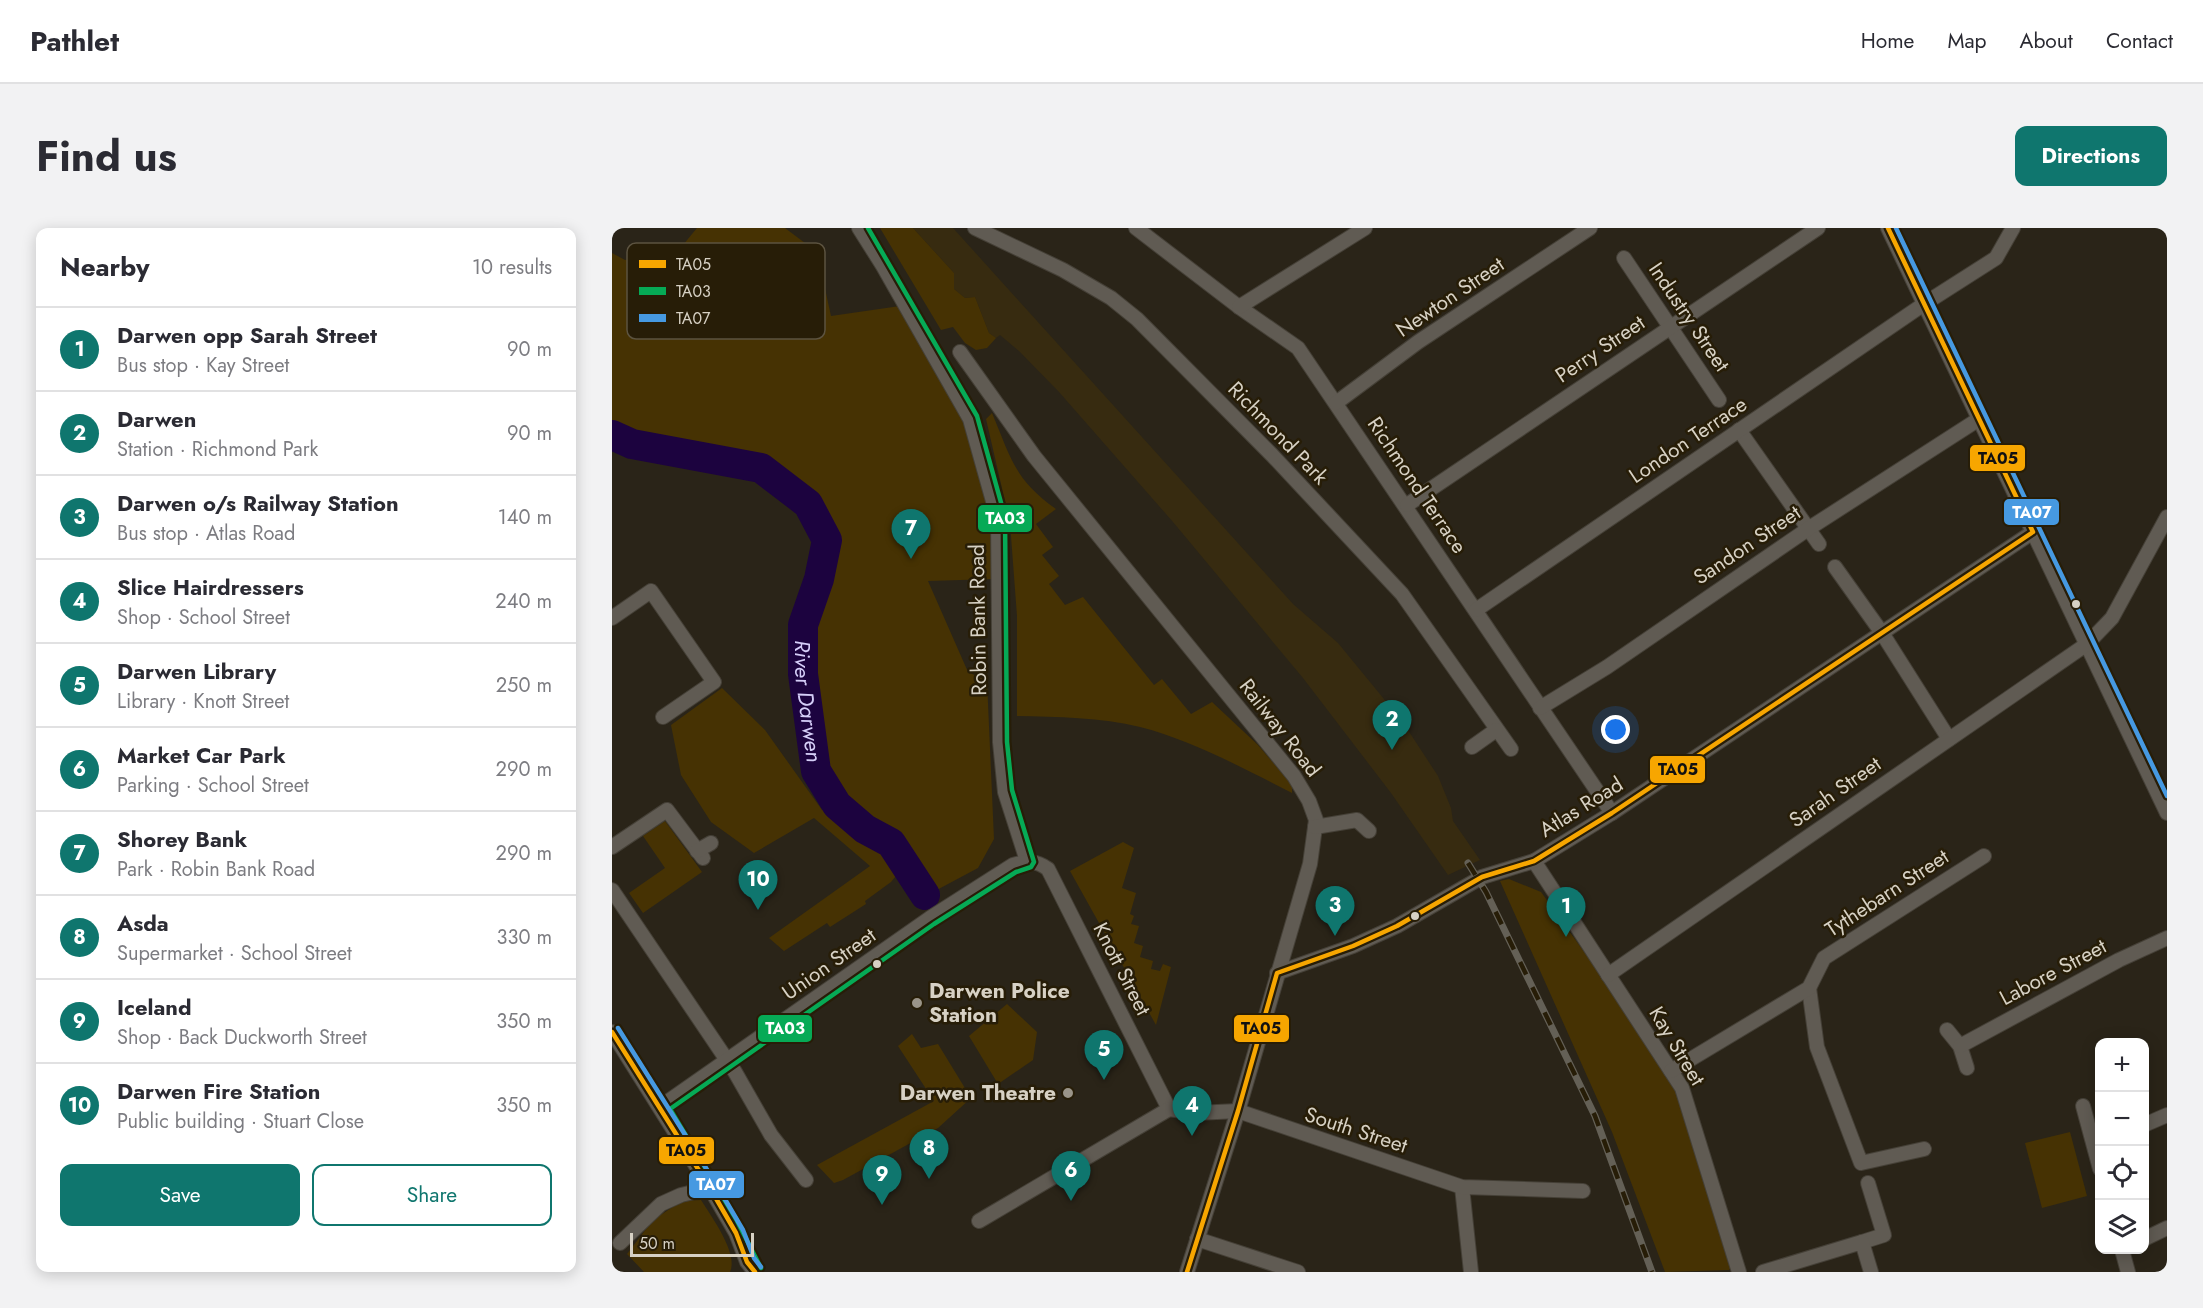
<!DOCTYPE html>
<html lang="en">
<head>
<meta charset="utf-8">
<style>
	:root { --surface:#fff; --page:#f2f2f3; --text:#2b2b33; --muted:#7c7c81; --line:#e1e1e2; --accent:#0f766e }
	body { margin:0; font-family:Jost,sans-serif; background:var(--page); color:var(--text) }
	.controls { position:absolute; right:18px; bottom:18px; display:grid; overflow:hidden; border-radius:12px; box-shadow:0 3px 15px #0003 }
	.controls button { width:54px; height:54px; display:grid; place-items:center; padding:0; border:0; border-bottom:2px solid var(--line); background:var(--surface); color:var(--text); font:30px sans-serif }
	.scale { position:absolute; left:18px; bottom:15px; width:124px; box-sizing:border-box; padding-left:6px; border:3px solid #d7d1c4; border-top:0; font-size:16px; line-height:21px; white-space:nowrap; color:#d7d1c4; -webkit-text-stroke:4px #271d07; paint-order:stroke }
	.you { position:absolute; left:1004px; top:502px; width:21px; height:21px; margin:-15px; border:4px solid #fff; border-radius:50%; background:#1a73e8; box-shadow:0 0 0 9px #1a73e833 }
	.badge { display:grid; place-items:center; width:39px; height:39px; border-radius:50%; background:var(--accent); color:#fff; font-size:20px; font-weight:700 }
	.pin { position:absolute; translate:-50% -50px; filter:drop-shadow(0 2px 3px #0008) }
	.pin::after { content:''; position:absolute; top:32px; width:21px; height:18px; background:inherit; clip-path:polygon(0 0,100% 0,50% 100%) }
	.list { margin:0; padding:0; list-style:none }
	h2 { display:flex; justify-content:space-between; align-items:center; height:78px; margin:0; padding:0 24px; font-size:26px }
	h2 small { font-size:20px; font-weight:400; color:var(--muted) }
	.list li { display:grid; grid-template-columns:39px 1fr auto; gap:18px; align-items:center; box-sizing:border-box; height:84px; padding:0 24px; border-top:2px solid var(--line) }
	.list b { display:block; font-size:22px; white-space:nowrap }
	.list p { margin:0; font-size:20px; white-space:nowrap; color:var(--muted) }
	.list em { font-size:20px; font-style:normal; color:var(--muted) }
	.actions { display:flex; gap:12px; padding:18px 24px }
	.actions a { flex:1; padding:14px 0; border:2px solid var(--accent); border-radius:12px; text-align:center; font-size:21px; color:var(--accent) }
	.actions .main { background:var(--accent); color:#fff }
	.icon { flex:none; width:33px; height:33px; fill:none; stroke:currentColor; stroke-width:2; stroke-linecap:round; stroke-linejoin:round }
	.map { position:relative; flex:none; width:1555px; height:1044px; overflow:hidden; border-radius:12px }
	header { display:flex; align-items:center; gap:36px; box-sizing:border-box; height:84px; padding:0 30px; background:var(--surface); border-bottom:2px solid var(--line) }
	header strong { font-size:28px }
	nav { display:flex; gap:33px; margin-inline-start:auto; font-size:21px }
	.intro { display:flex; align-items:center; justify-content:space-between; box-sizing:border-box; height:144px; padding:0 36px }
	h1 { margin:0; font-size:42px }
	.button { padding:15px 27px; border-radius:12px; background:var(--accent); color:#fff; font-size:21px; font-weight:700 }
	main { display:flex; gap:36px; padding:0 36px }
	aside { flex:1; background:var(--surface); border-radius:12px; box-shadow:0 3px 15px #0003 }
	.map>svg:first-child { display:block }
	.built { fill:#372b10 }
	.green { fill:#463203 }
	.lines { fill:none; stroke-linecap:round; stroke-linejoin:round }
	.river { stroke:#1c033f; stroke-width:30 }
	.street-casing { stroke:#454037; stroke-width:16 }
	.street { stroke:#605b53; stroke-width:14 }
	.rail-casing { stroke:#646056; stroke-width:7 }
	.rail { stroke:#271d07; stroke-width:4.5; stroke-dasharray:14; stroke-linecap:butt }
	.bus-1-casing { stroke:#271d07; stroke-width:9 }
	.bus-2-casing { stroke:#271d07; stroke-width:9 }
	.bus-3-casing { stroke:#271d07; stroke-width:9 }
	.bus-1 { stroke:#f7a600; stroke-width:4.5 }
	.bus-2 { stroke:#06aa56; stroke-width:4.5 }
	.bus-3 { stroke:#4699e1; stroke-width:4.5 }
	.bus-dot { fill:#d7d1c4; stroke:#271d07; stroke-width:2 }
	.poi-dot { fill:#9a9488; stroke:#271d07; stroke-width:2 }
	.labels { text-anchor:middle; stroke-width:5; stroke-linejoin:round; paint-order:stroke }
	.street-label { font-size:21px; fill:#d7d1c4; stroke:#271d07 }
	.poi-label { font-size:21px; font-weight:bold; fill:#d7d1c4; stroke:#271d07; text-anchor:start }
	.water-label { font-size:22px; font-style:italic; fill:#d5cef8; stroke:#271d07 }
	.key { fill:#271d07; stroke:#5c5340; stroke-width:1.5 }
	.key-label { font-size:16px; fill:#d7d1c4 }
	.line-badge { stroke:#271d07; stroke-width:2 }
	.badge-label { font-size:16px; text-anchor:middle; font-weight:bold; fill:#fff }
	.pale-badge-label { font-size:16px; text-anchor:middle; font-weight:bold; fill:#111 }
</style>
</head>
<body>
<header>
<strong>Pathlet</strong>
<nav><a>Home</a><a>Map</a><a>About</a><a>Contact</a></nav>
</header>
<div class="intro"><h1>Find us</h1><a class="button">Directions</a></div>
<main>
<aside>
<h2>Nearby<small>10 results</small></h2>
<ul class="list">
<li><span class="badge">1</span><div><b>Darwen opp Sarah Street</b><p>Bus stop · Kay Street</p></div><em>90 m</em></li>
<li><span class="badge">2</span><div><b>Darwen</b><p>Station · Richmond Park</p></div><em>90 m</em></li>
<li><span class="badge">3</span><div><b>Darwen o/s Railway Station</b><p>Bus stop · Atlas Road</p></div><em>140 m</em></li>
<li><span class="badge">4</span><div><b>Slice Hairdressers</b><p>Shop · School Street</p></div><em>240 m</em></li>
<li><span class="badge">5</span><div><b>Darwen Library</b><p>Library · Knott Street</p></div><em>250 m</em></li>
<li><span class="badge">6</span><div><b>Market Car Park</b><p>Parking · School Street</p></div><em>290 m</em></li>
<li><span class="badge">7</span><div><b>Shorey Bank</b><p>Park · Robin Bank Road</p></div><em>290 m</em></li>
<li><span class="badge">8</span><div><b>Asda</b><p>Supermarket · School Street</p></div><em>330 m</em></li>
<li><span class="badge">9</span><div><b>Iceland</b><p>Shop · Back Duckworth Street</p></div><em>350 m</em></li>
<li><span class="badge">10</span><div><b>Darwen Fire Station</b><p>Public building · Stuart Close</p></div><em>350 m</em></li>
</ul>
<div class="actions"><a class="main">Save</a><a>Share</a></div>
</aside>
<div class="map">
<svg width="1555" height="1044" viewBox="0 0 1555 1044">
	<rect width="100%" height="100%" fill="#2a2418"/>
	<!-- built -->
	<path class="built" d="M301,0H341L681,376L726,415L790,493L826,548L839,580L841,593L868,632L836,647L779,565L691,450L561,294L447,164L407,123L388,107L384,110L377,105L363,69L353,70L342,61V45Z"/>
	<!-- green -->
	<g class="green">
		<path d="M85,0H173L205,24L219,88L288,78L356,192L381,293L382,351L316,353L356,444L375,453L382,611L366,640L321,664L296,633L279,654L253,673L254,676L218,699L215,695L172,723L157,710L258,638L202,590L142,625L99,594L69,547L59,497L110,460L153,502L210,582L229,568L218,554L209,516L197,423L200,408L196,414L199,391L210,361L220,311L200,274L153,237L88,219L18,208L0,197V25L13,32L71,17Z"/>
		<path d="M268,0H301L342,45V61L353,70L363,69L377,105L384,110L375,120L364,122L353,115L341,99L329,102Z"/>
		<path d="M380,185C399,230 402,251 444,281L424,296L441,319L430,327L447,348L437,356L453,377L471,369L542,457L550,451L579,486L600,474L646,517L680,557V565C635,542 577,511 528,499C489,489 445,489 405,488V388L398,295L374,191Z"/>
		<path d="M53,593L90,644L31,685L17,665L53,640L31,608Z"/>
		<path d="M511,614L522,620L510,660L524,665L518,686L522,688L519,696L527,698L522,715L531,718L528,729L541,733L539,741L548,743L551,736L559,739L544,797L458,643Z"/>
		<path d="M897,651L929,664L1070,860L1124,1034L1117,1042L1053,1044L1000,904L888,653Z"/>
		<path d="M395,776L425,804L421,832L386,856L357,808Z"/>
		<path d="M300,806L309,820L326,816L359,870L326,900L231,952L222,955L205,937L322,873L286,818Z"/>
		<path d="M1458,904L1475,968L1430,980L1413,915Z"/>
		<path d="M89,972C99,988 127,1026 118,1044H32L15,1026L41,992L70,973Z"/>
	</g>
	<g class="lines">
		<!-- river -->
		<path class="river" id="s1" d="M0,207L20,216L149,240L196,276L215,312L207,351L191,397V446L204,543L225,577L253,601L279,615L313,667"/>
		<!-- street casing -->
		<g class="street-casing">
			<g id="street">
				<path d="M247,0L271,38L358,191L386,291L388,514L393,564L415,633"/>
				<path d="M363,0L451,42L499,70L525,91L660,227L790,366L899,521"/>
				<path d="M524,0L627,79L686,120L1000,585"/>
				<path d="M1276,0L1555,585"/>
				<path d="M1012,30L1107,172"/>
				<path d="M627,79L753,0"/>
				<path d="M348,124L422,228L682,548L697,573L704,592L698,636L626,883L575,1044"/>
				<path d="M724,175L806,114L978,0"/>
				<path d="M1127,202L1207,316"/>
				<path d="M795,277L1206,0"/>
				<path d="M1223,339L1270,405L1337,511"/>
				<path d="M864,382L1312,76L1384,30L1401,0"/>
				<path d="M0,390L39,363L102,454L51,489"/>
				<path d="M928,480L995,439L1196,301L1367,191"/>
				<path d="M860,519L884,502"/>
				<path d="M703,599L745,592L757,603"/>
				<path d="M0,619L55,582L91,630"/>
				<path d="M85,623L99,615"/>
				<path d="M922,633L1070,860L1127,1044"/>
				<path d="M0,662L123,844L159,907L194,952"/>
				<path d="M665,745L741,718L785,698L870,649L922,633L1000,585L1421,304"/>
				<path d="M996,747L1475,416L1500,390L1555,289"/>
				<path d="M1197,760L1205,819L1249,935L1312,921"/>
				<path d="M1335,802L1348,818L1355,840"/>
				<path d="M0,804L98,960L124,1005L135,1034L143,1044"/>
				<path d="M1348,818L1507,732L1555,710"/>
				<path d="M1059,843L1197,760L1212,730L1372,628"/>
				<path d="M1471,878L1488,941"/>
				<path d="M48,879L318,690L401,637C415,633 424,632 436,641L557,881"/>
				<path d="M1532,897L1555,887"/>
				<path d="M850,959L859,1044"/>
				<path d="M367,993L557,881L584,885L626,883L850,959L971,963"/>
				<path d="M585,1011L686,1044"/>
				<path d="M1532,1011L1555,1000"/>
				<path d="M1250,1014L1272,1007L1256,955"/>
				<path d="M8,1015L49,976L69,967L98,960"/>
				<path d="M1510,1022L1516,1044"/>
				<path d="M1151,1044L1250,1014L1259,1044"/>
			</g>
		</g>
		<!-- street -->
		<use href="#street" class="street"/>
		<!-- rail casing -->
		<g class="rail-casing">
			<path id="rail" d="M856,635L874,664L983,888L1040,1044"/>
		</g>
		<!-- rail -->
		<use href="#rail" class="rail"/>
		<!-- bus-1 casing -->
		<g class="bus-1-casing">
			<g id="bus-1">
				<path d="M0,804L98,960L124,1005L135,1034L143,1044"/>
				<path d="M575,1044L626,883L665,745L741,718L785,698L870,649L922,633L1000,585L1421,304L1276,0"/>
			</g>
		</g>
		<!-- bus-2 casing -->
		<g class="bus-2-casing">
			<path id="bus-2" d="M149,1040L124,991L58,881L322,696L404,644L419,639L422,634L400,562L395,514L393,289L365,188L256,0"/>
		</g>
		<!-- bus-3 casing -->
		<g class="bus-3-casing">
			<g id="bus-3">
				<path d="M1284,0L1555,568"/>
				<path d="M6,800L104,956L131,1002L142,1030L149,1039"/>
			</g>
		</g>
		<!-- bus-1 -->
		<use href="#bus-1" class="bus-1"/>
		<!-- bus-2 -->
		<use href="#bus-2" class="bus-2"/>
		<!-- bus-3 -->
		<use href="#bus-3" class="bus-3"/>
	</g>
	<!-- markers -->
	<g class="bus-dot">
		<circle cx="1464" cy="376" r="5"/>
		<circle cx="803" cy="688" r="5"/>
		<circle cx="265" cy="736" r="5"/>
	</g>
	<g class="poi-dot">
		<circle cx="305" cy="775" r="6"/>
		<circle cx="456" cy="865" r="6"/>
	</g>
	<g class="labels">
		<!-- street labels -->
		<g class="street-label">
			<text transform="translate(838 69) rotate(-34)" y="7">Newton Street</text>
			<text transform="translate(1077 89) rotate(56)" y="7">Industry Street</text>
			<text transform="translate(988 121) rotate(-34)" y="7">Perry Street</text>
			<text transform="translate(666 205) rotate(46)" y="7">Richmond Park</text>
			<text transform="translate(1076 212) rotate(-34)" y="7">London Terrace</text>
			<text transform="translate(805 257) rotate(56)" y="7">Richmond Terrace</text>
			<text transform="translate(1135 317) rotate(-34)" y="7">Sandon Street</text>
			<text transform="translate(366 392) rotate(-91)" y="7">Robin Bank Road</text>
			<text transform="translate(668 500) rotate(52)" y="7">Railway Road</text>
			<text transform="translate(1223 564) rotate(-35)" y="7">Sarah Street</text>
			<text transform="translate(969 579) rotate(-32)" y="7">Atlas Road</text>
			<text transform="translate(1275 665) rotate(-33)" y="7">Tythebarn Street</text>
			<text transform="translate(217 736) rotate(-35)" y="7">Union Street</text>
			<text transform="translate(510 741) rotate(63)" y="7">Knott Street</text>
			<text transform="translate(1441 744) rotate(-28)" y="7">Labore Street</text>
			<text transform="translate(1065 818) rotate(59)" y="7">Kay Street</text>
			<text transform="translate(744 902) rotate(18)" y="7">South Street</text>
		</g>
		<!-- poi labels -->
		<g class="poi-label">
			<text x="317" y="770">Darwen Police<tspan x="317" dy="24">Station</tspan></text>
			<text x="444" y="872" text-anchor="end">Darwen Theatre</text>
		</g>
		<!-- water labels -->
		<g class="water-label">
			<text dy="8" stroke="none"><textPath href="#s1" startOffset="418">River Darwen</textPath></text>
		</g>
	</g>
	<!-- legend -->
	<rect x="15" y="15" width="198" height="96" rx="9" class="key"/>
	<rect x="27" y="32" width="27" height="8" fill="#f7a600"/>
	<rect x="27" y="59" width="27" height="8" fill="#06aa56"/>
	<rect x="27" y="86" width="27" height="8" fill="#4699e1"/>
	<g class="key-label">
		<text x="64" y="42">TA05</text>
		<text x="64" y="69">TA03</text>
		<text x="64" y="96">TA07</text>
	</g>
	<g class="line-badge">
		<rect x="1357" y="216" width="57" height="28" rx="6" fill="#f7a600"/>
		<rect x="1391" y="270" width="57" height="28" rx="6" fill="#4699e1"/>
		<rect x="365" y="276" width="56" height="29" rx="6" fill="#06aa56"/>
		<rect x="1037" y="527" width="57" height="29" rx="6" fill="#f7a600"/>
		<rect x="145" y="786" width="56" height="29" rx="6" fill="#06aa56"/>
		<rect x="621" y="786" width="57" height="29" rx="6" fill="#f7a600"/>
		<rect x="46" y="908" width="57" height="29" rx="6" fill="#f7a600"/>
		<rect x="76" y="942" width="57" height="29" rx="6" fill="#4699e1"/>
	</g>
	<g class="badge-label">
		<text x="1420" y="290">TA07</text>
		<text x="393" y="296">TA03</text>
		<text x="173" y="806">TA03</text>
		<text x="104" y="962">TA07</text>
	</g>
	<g class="pale-badge-label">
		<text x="1386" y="236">TA05</text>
		<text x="1066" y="547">TA05</text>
		<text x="649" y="806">TA05</text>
		<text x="74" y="928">TA05</text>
	</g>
</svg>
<div class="controls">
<button>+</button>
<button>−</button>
<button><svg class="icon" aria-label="locate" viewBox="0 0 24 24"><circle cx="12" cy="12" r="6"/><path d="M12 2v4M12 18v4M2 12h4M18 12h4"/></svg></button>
<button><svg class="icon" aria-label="layers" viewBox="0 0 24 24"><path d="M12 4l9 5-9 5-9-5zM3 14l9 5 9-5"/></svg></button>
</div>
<div class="scale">50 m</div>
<div class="you"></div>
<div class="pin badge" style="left:954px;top:709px">1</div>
<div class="pin badge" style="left:780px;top:522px">2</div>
<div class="pin badge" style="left:723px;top:708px">3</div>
<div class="pin badge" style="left:580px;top:908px">4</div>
<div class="pin badge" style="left:492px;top:852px">5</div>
<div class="pin badge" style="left:459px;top:973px">6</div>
<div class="pin badge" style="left:299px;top:331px">7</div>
<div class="pin badge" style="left:317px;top:951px">8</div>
<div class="pin badge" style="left:270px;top:977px">9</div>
<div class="pin badge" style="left:146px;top:682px">10</div>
</div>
</main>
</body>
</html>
